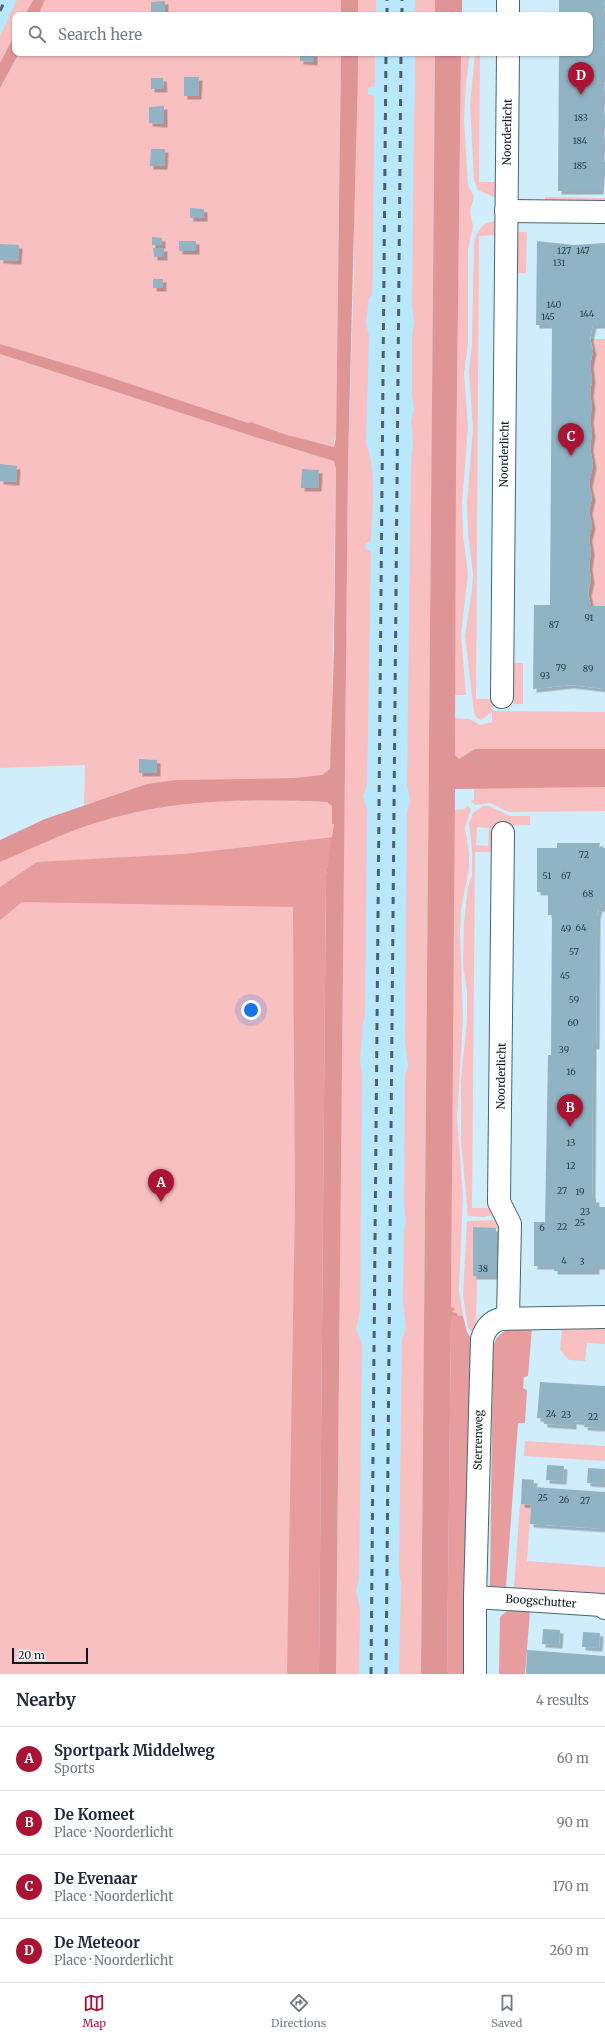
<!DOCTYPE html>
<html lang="en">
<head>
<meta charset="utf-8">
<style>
	:root { --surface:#fff; --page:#f6f6f7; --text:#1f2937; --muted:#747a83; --line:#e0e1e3; --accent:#aa1434 }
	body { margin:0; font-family:Merriweather,serif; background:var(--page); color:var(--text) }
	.scale { position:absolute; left:12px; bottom:10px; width:76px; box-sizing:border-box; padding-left:4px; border:2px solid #0a181e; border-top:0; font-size:11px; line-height:14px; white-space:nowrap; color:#0a181e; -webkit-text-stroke:3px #fff; paint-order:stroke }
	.you { position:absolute; left:251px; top:1010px; width:14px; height:14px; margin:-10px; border:3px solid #fff; border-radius:50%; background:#1a73e8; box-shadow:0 0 0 6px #1a73e833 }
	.badge { display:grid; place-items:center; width:26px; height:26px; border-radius:50%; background:var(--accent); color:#fff; font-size:13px; font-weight:700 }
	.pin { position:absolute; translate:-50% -33px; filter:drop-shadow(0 1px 2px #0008) }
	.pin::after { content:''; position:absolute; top:21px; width:14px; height:12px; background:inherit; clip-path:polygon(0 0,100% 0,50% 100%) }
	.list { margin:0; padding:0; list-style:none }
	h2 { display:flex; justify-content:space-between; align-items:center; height:52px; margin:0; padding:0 16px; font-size:17px }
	h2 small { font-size:13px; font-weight:400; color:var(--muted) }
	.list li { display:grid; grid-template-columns:26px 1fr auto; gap:12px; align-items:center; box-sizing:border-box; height:64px; padding:0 16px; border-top:1px solid var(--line) }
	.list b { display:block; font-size:15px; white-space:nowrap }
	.list p { margin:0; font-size:13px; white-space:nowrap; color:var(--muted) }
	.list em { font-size:13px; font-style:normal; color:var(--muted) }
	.icon { flex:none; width:22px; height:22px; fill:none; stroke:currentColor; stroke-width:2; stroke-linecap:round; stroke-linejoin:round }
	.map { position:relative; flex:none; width:605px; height:1674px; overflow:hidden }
	.search { position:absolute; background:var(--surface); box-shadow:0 1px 3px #0004; left:12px; right:12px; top:12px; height:44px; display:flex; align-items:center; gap:10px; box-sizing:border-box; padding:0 14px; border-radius:8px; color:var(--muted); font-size:15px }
	.sheet { height:308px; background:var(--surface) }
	nav { display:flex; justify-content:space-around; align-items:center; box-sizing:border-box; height:56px; border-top:1px solid var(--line); background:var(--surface); font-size:11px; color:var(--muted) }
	nav a { display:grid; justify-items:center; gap:2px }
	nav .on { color:var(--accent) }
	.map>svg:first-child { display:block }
	.built { fill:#b9e7fc }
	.green { fill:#f8c0c1; fill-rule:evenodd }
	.forest { fill:#e79c9d }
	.water { fill:#df9496 }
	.building { fill:#90b4c4; filter:url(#shadow) }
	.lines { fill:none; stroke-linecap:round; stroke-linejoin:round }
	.minor-casing { stroke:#446574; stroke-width:24 }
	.minor { stroke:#fff; stroke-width:22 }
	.rail { stroke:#4d6068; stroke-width:3; stroke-dasharray:7 7; stroke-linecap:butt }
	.labels { text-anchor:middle; stroke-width:3; stroke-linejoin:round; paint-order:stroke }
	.number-label { font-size:9px; fill:#2c3f48 }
	.street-label { font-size:11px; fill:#0a181e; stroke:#fff }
</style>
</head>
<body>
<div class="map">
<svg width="605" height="1674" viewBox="0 0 605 1674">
	<defs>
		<filter id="shadow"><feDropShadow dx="3.5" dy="3.5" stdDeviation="0" flood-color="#0004"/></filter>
	</defs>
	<rect width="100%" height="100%" fill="#d0edfb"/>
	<!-- built -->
	<g class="built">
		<path d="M0,0H33L25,15H15V34L0,63Z"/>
		<rect x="358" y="0" width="77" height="15"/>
		<path d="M358,53H435L421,1674H336L348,461L354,275V175Z"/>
	</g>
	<!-- green -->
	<g class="green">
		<path d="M17,0H33L25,15H15V34L0,63V36Z"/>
		<path d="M45,0H341V15H38Z"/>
		<rect x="358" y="0" width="18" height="15"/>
		<rect x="415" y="0" width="20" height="15"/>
		<path d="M19,53H341L336,438L334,440V447L284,434L251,422L248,423L97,373L0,344V88Z"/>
		<path d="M358,53H375V86L368,88V94L374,96L373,268L372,295L369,298L366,323L369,337L366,442C377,472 372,509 371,541L366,543L365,548L371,552L367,785L363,795L367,811L365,1017L363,1021L360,1059L362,1076L360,1312L356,1328L362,1345L359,1578L356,1590L360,1608L359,1674H336L348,461L354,275V175Z"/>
		<path d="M415,53H435L421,1674H399L401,1584L399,1573L402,1340L406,1328L403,1301L404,1230L406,1223L404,1203L405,1075L408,1066L405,1040L407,811L410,801L407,784L411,464L413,443L411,420L414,411L412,394V338L414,322L412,305L414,114C416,93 415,74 415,53Z"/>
		<path d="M461,53H470L466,82L464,120L468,186L474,196L470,212L473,226L468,250V344L464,373L468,427L462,503L463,535L468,574L461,635L466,695H455L456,473Z"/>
		<path d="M475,53H480L479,182H498L496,198L478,190L474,180L470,105Z"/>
		<path d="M545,197L605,198V203L545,202Z"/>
		<path d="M496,221L498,235L479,236L476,699H495L492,703L493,711L605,712V749H475L458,760L455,755V718L470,719L480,725L492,722V712L481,720L477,718L474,713L465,636L472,589L473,573L468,534L467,502L473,428L469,371L472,343L474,244C476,232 482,222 496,221Z"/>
		<path d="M517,232H527L526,273H517Z"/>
		<path d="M591,339H605V606H591L588,593L591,580L589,566L591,552L589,538V511L592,497L589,484L592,465L590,447L592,433L590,420L592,406L590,393L592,379L590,365L593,351Z"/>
		<path d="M0,354L255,437L334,461L336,469L331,764L330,769L322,775L295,778L176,780L84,805L85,765L0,768Z"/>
		<rect x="514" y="663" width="9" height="41"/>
		<path d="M605,787V811L509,812L490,803L475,805L471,802L474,799V788Z"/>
		<path d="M244,799L327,802L332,806V824H334L333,837L184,854L324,847L318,1674H0V862C31,848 63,832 96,822C144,808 194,802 244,799Z"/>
		<path d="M468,806L471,809L465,828L469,852V869L461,909L460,931L463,1019L457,1118L463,1196L459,1291L463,1316H458L457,1313L452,1312L451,1307L454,810L464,809Z"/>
		<path d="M483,806H489L510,816H530V825L494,826V852H475L472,1208H491L492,1215L484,1217L468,1216L461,1139V1079L467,1020V991L463,965L464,922L468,887L472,875V850L469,823L473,813ZM477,827L489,828L488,846L476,845Z"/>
		<path d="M495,1220L499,1228H473V1276H477L476,1325L473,1333L468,1328L463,1295L467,1221Z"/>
		<path d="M562,1328H605V1344L587,1343L585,1361L569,1360L560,1350Z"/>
		<path d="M525,1441L605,1446V1461L524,1456Z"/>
		<path d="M520,1504L531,1505L527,1561L605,1567V1598L603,1597L514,1588Z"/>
	</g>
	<!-- forest -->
	<g class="forest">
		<path d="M333,837L326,875L319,1674H287L295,1204L293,907L22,902L0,920V887L37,862L183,854Z"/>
		<path d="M453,1316H463L467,1332L471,1338L466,1674H447L451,1319Z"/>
		<path d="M532,1327L528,1376L524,1377L523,1388L527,1390L525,1423H518L506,1587L490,1586L493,1346C500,1327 514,1328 532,1327Z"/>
		<path d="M508,1610L530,1611L525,1674H499L500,1617Z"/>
	</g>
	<!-- water -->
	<g class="water">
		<path d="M33,0H45L38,15H25Z"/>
		<rect x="341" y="0" width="17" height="15"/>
		<rect x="435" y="0" width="27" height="15"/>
		<path d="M15,34V53H19L0,88V63Z"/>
		<path d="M341,53H358V70L348,461L336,1674H319L326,875L334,824H332V806L327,802C249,798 170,799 95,823C63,833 31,849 0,862V840L45,819L147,784L176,780L295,778L322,775L330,769L334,649L336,469L334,461L255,437L0,354V344L97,373L248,423L251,422L284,434L334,447L336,438Z"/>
		<path d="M435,53H461L456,473L455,755L459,759L475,749H605V787L455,789L451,1307L455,1309L452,1312L457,1313L458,1316H453L451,1320L447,1674H421Z"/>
	</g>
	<!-- building -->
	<g class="building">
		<path d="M559,0H605L602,17H605V31H602V41H604L605,55H602V64H604V79H601V88H604V102H601V112H604V126H601V136H604V150H601V159H604V174H601L600,191H558L559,53H590V15H559Z"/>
		<path d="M165,1V13H151V2Z"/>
		<path d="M300,53H314V62L300,61Z"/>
		<path d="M184,77H199L198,96H184Z"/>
		<path d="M151,78H163L164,89H151Z"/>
		<path d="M164,106V124L149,123V107Z"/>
		<path d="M151,149H165L164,166H150Z"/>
		<path d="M190,208L204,209V218H190Z"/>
		<path d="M152,237L162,238V245H152Z"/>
		<rect x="179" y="241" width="17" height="10"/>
		<path d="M537,241L574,245L605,243V325H593L590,338L593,351L590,365L592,379L590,393L592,406L590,420L592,433L590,447L593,465L589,484L592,497L589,511L592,525L589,538L591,552L589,566L591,580L588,593L591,606H605V689L571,685L533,689L534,605H550L552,325H536Z"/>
		<path d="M0,244L19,245L18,261L0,260Z"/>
		<path d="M153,248H164V257H154Z"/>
		<rect x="153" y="279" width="10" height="9"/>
		<path d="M0,464L17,466L16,482L0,481Z"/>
		<path d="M302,469L319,470L318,488H301Z"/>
		<path d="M139,759L157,760V773H139Z"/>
		<path d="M557,843H600L599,848H605V908H599L597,916L596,1046H593L592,1199H596V1207H605V1266H596V1271H554V1266H534V1222H545L548,1055H551L552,915H548V892H537V848H557Z"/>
		<path d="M473,1227L496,1228V1276H473Z"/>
		<path d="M540,1382L605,1386V1428L584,1427L585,1422L573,1421V1426L544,1424V1419L537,1418Z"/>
		<path d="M547,1465L564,1466L563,1481L546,1480Z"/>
		<path d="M588,1468L605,1469L604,1484L587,1483Z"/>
		<path d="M522,1479L534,1480L533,1487L605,1492V1529L530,1524L531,1505L521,1504Z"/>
		<path d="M543,1629L560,1630L559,1645L542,1644Z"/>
		<path d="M583,1632L600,1633L599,1648L582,1647Z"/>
		<path d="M527,1650L605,1656V1674H526Z"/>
	</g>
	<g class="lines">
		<!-- minor casing -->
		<g class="minor-casing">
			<g id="minor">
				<path d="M508,15V0"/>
				<path d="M506,211L605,212"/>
				<path d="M502,697L508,53"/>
				<path d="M503,833L499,1202L510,1224L508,1317"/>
				<path d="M475,1597L602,1605L605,1608"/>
				<path d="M475,1674V1597L482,1339C485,1329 490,1322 500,1319L605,1317"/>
			</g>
		</g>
		<!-- minor -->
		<use href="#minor" class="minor"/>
		<!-- rail -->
		<g class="rail">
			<path d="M0,11L5,0"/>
			<path d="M387,15V0"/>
			<path d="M402,15V0"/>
			<path d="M371,1674L386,53"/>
			<path d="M386,1674L401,53"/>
		</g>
	</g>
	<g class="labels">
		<!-- number labels -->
		<g class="number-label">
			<text x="581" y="121">183</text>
			<text x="580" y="144">184</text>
			<text x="580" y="169">185</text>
			<text x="564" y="254">127</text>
			<text x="583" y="254">147</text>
			<text x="559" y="266">131</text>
			<text x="554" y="308">140</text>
			<text x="587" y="317">144</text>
			<text x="548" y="320">145</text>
			<text x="589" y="621">91</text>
			<text x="554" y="628">87</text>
			<text x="561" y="671">79</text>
			<text x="588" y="672">89</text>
			<text x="545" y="679">93</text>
			<text x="584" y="858">72</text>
			<text x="547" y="879">51</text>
			<text x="566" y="879">67</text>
			<text x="588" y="897">68</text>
			<text x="581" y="931">64</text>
			<text x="566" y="932">49</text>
			<text x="574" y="955">57</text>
			<text x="565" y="979">45</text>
			<text x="574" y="1003">59</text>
			<text x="573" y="1026">60</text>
			<text x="564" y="1053">39</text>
			<text x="571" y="1075">16</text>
			<text x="571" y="1146">13</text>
			<text x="571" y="1169">12</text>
			<text x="562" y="1194">27</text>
			<text x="580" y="1195">19</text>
			<text x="585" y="1215">23</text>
			<text x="580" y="1226">25</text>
			<text x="562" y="1230">22</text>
			<text x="542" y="1231">6</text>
			<text x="564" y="1264">4</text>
			<text x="582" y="1265">3</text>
			<text x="483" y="1272">38</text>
			<text x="551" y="1417">24</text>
			<text x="566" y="1418">23</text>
			<text x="593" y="1420">22</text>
			<text x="543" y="1501">25</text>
			<text x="564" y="1503">26</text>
			<text x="585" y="1504">27</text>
		</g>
		<!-- street labels -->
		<g class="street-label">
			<text transform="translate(507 132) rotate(-89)" y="4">Noorderlicht</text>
			<text transform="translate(504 454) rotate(-89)" y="4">Noorderlicht</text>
			<text transform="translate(501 1076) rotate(-89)" y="4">Noorderlicht</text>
			<text transform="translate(478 1440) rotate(-89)" y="4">Sterrenweg</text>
			<text transform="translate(541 1601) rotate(4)" y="4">Boogschutter</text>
		</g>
	</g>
</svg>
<div class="scale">20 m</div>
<div class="you"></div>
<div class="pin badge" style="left:161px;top:1202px">A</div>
<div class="pin badge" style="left:570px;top:1127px">B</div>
<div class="pin badge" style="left:571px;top:456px">C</div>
<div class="pin badge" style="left:581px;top:95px">D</div>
<div class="search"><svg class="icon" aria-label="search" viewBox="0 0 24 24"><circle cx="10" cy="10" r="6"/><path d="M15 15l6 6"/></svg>Search here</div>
</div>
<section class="sheet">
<h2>Nearby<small>4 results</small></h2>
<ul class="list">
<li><span class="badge">A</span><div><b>Sportpark Middelweg</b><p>Sports</p></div><em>60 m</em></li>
<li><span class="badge">B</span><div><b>De Komeet</b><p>Place · Noorderlicht</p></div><em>90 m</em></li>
<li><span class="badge">C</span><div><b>De Evenaar</b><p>Place · Noorderlicht</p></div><em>170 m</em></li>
<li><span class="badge">D</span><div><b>De Meteoor</b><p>Place · Noorderlicht</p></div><em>260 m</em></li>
</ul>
</section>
<nav>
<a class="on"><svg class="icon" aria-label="map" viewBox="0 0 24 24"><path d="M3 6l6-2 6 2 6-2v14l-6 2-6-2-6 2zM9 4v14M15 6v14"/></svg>Map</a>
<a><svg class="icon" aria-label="directions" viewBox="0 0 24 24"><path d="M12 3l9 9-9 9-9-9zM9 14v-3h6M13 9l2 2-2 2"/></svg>Directions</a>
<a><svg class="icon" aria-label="saved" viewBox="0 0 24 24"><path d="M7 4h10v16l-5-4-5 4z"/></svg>Saved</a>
</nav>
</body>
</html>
